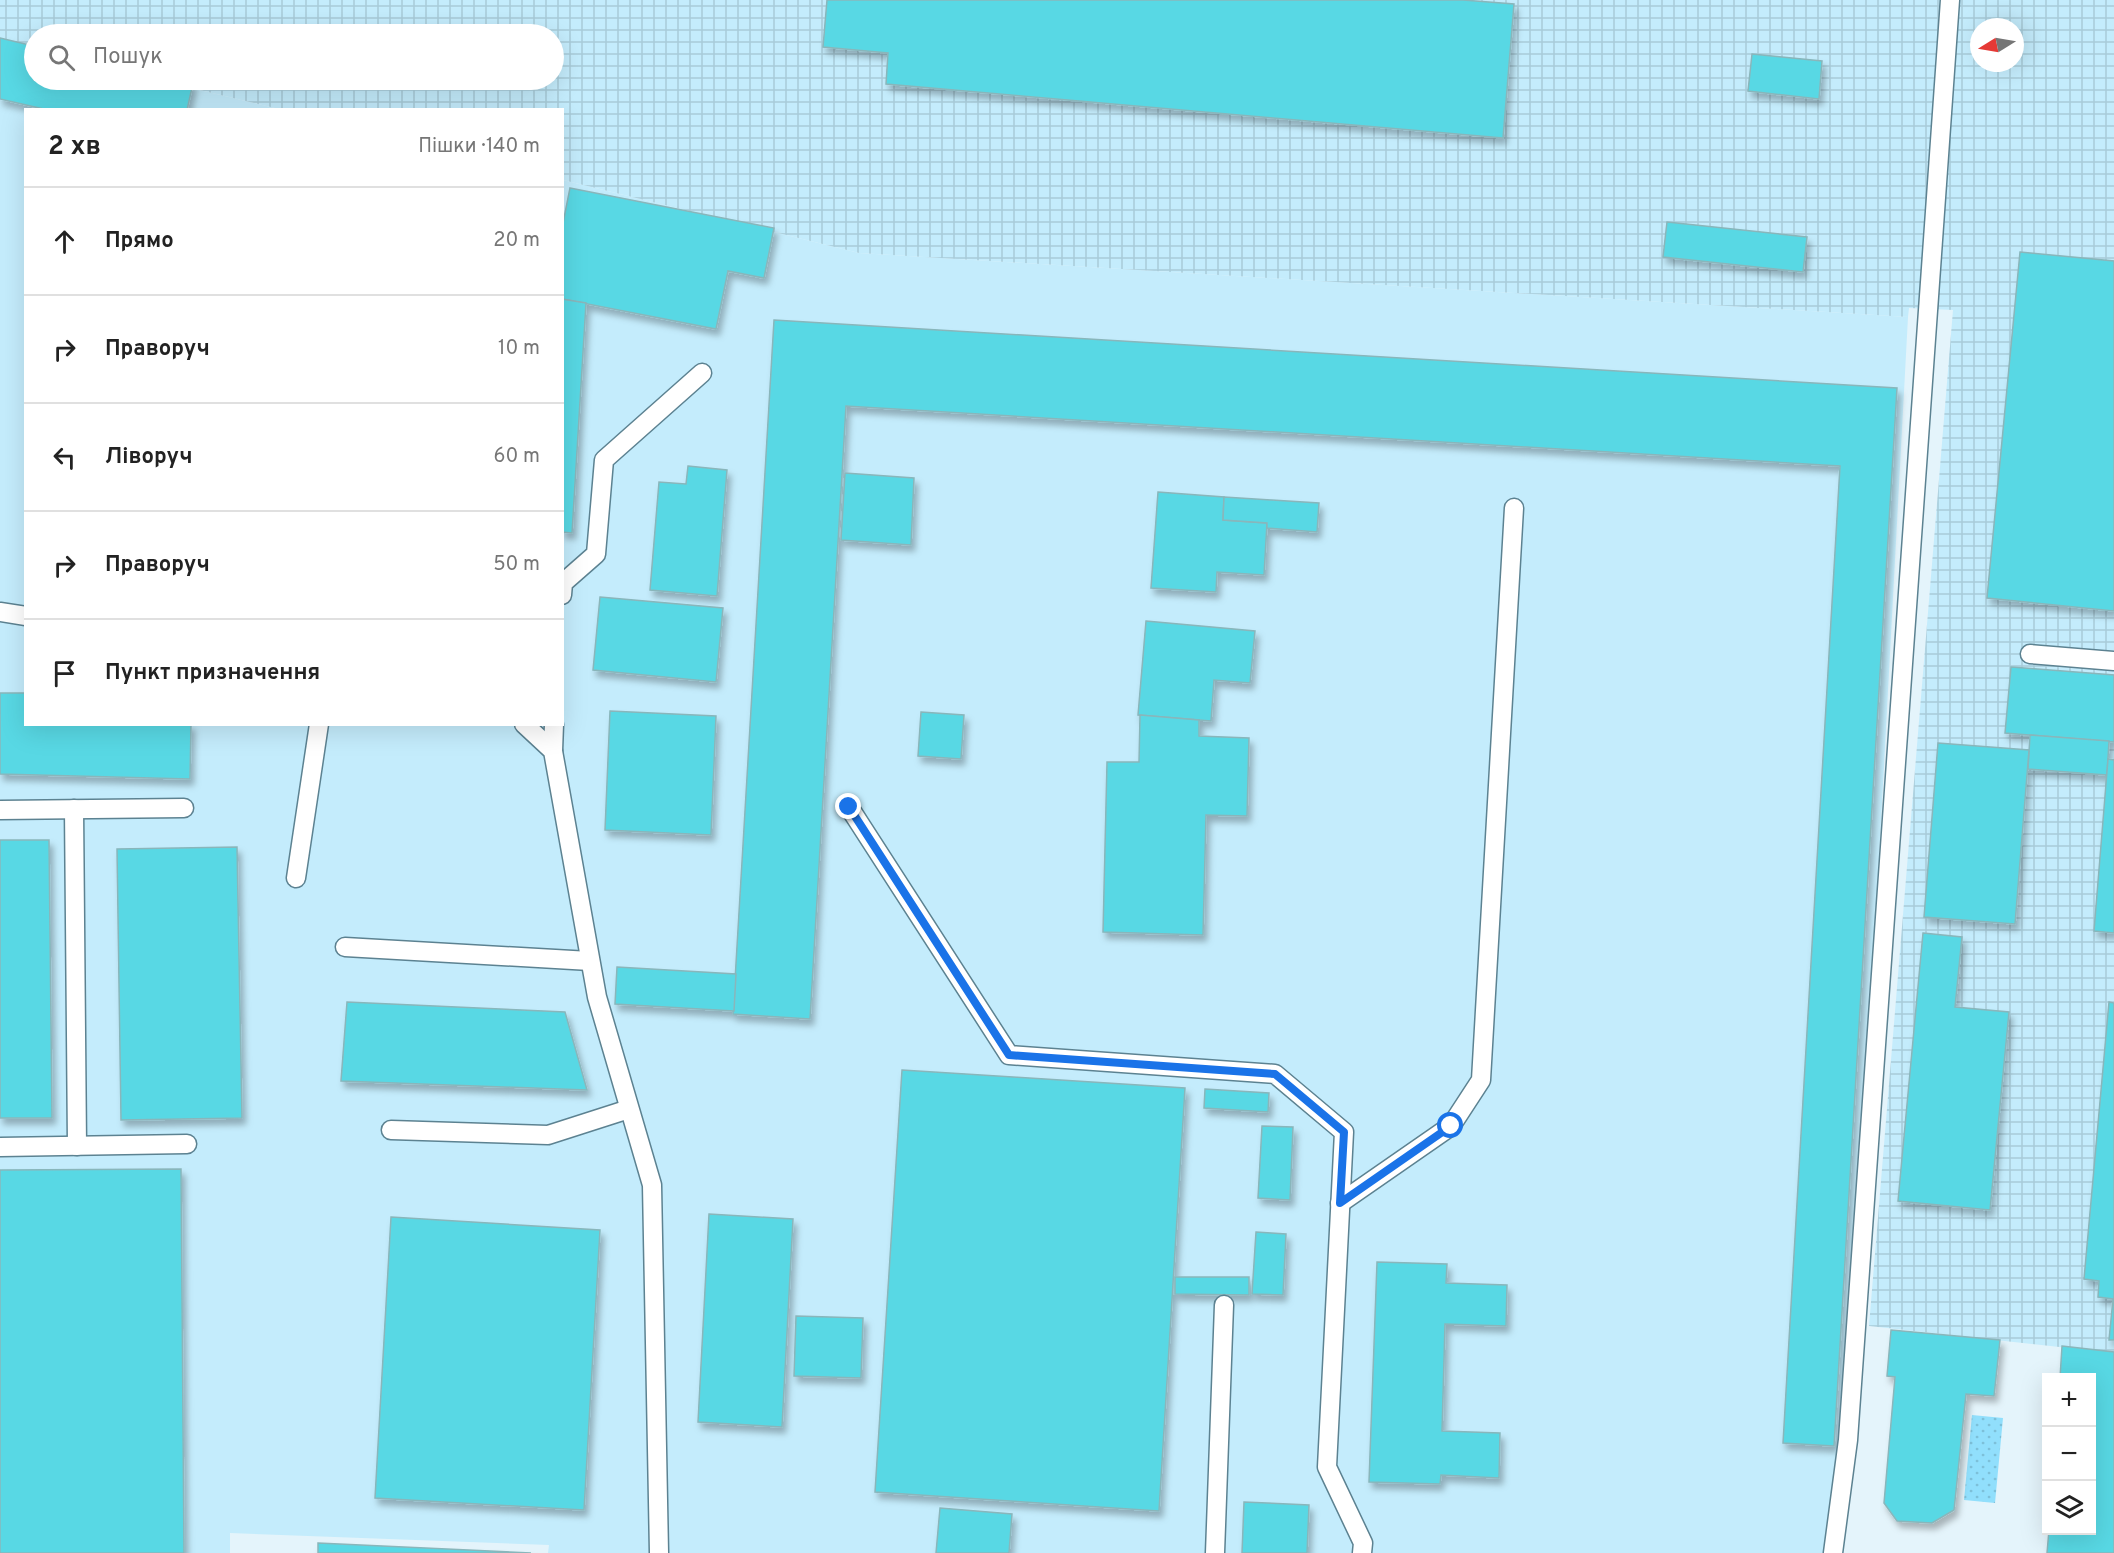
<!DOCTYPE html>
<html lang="uk">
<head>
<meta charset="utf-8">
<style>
	:root { --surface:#fff; --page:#f2f2f2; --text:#222; --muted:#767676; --line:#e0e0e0 }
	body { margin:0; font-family:Overpass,sans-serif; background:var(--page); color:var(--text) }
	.controls { position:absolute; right:18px; bottom:18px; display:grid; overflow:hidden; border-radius:0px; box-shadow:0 6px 24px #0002 }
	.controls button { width:54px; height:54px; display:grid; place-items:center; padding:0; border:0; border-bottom:2px solid var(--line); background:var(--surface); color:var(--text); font:30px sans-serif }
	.compass { position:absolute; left:1970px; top:18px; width:54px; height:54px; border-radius:50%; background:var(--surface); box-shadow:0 6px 24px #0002; rotate:259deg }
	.stop { position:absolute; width:18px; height:18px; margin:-14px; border:4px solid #1a73e8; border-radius:50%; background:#fff }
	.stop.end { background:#1a73e8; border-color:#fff; box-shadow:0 2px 6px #0008 }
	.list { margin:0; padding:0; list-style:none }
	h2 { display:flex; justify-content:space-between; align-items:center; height:78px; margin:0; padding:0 24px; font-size:26px }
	h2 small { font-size:20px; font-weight:400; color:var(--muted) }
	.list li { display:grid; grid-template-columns:39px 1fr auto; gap:18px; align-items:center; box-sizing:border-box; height:108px; padding:0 24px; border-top:2px solid var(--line) }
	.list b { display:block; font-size:22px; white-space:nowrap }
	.list em { font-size:20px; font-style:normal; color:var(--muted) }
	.icon { flex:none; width:33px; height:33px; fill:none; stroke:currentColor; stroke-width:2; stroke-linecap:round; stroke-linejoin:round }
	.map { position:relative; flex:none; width:2114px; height:1553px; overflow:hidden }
	.search { position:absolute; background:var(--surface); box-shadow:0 6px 24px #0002; left:24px; top:24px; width:540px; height:66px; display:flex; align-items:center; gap:15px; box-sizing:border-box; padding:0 21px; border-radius:33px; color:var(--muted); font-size:22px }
	.panel { position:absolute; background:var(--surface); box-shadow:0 6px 24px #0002; left:24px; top:108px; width:540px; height:618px; border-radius:0px }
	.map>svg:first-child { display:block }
	.built { fill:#c4ecfc }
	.industrial { fill:url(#industrial-grid); fill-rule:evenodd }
	.park { fill:url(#park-dots) }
	.building { fill:#59d8e4; stroke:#89b6bb; stroke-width:1.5; filter:url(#shadow) }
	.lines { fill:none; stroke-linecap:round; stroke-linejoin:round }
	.lane-casing { stroke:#5c8291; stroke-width:21 }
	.lane { stroke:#fff; stroke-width:18 }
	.route { stroke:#1a73e8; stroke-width:8 }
</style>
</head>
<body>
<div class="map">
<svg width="2114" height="1553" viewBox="0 0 2114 1553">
	<defs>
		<pattern id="industrial-grid" width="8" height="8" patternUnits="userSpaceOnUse" patternTransform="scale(1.5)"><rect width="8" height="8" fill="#c4ecfc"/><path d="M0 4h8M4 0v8" fill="none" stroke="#a8cbd9"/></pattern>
		<pattern id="park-dots" width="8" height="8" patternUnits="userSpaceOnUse" patternTransform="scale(1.5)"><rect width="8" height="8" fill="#91dffc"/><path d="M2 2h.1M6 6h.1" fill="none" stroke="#7dc0d9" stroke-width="1.8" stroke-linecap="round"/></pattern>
		<filter id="shadow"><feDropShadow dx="3.5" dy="6" stdDeviation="3" flood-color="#0004"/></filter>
	</defs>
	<rect width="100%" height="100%" fill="#e4f4fb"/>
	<!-- built -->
	<path class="built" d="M0,40L34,49V80H158L279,109L26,110V724H562L563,180L859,253L1908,317L1848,1439L1833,1553H548L549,1545L230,1533V1553H0Z"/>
	<!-- industrial -->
	<path class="industrial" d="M0,0H2114V1353L1869,1326L1953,310L1909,308L1908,317L859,253L563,180L562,110L279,109L158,80H554V34H34V49L0,40ZM1979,27H2015V63H1979Z"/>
	<!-- park -->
	<path class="park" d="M1972,1415L2003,1418L1995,1503L1964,1500Z"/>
	<!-- building -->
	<g class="building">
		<path d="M827,0H1463L1514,4L1503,138L886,84L888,53L823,47Z"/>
		<path d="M0,38L34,46V80H180L193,83L187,110H48L0,99Z"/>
		<path d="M1752,54L1822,61L1819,99L1748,91Z"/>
		<path d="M570,188L774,228L764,278L728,271L716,329L562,299V228Z"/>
		<path d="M1667,222L1807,237L1803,272L1663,257Z"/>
		<path d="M2020,252L2114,261V611L1987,598Z"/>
		<path d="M562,299L586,303L572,533L562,532Z"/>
		<path d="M774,320L1897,388L1834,1446L1783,1443L1840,466L846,406L810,1019L733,1014Z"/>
		<path d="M688,466L727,470L717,596L650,590L659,482L686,484Z"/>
		<path d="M845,473L914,478L911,545L841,540Z"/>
		<path d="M1158,492L1224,497L1223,520L1267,523L1264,575L1217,572L1216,592L1151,588Z"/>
		<path d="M1224,497L1319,503L1317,532L1267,528V523L1223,520Z"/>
		<path d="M600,597L723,608L716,682L593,670Z"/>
		<path d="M1146,621L1255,631L1250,683L1214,680L1211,721L1138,715Z"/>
		<path d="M2011,667L2114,675V742L2005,733Z"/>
		<path d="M0,693H26V724H191L190,779L0,774Z"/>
		<path d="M610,711L716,716L711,835L605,830Z"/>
		<path d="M921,712L964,715L961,759L918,756Z"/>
		<path d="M1140,715L1199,720V736L1249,738L1247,816L1206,815L1203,935L1103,932L1107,762H1139Z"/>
		<path d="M2030,735L2109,741L2107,775L2028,769Z"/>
		<path d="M1938,743L2029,750L2015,924L1924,917Z"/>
		<path d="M2108,759L2114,760V933L2094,931Z"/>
		<path d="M0,840H49L52,1118H0Z"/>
		<path d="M237,847L242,1118L121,1120L117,849Z"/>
		<path d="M1923,933L1962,937L1955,1007L2009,1012L1990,1210L1898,1201Z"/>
		<path d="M617,967L736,974L734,1011L615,1004Z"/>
		<path d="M347,1002L565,1012L587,1090L341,1081Z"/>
		<path d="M2109,1002L2114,1003V1340H2109L2113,1299L2098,1297L2099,1281L2084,1279Z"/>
		<path d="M902,1070L1185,1088L1159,1511L875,1492Z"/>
		<path d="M1205,1089L1269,1093L1268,1112L1204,1108Z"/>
		<path d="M1262,1126L1293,1127L1290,1200L1258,1198Z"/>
		<path d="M181,1169L184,1553H0V1170Z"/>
		<path d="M709,1214L793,1219L782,1427L698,1422Z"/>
		<path d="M391,1217L600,1230L584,1510L375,1498Z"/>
		<path d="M1256,1232L1286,1234L1283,1295L1252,1294Z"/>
		<path d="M1377,1262L1447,1264L1446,1283L1507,1285L1506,1326L1445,1324L1442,1431L1500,1433L1499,1478L1441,1475L1440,1484L1369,1482Z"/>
		<path d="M1175,1277H1249V1295L1175,1294Z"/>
		<path d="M796,1316L863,1318L861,1378L794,1376Z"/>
		<path d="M1891,1330L2000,1340L1994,1396L1966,1394L1954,1510L1932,1523L1897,1521L1884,1503L1895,1377L1887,1376Z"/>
		<path d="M2062,1346L2114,1352V1553H2047L2049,1530H2092V1378H2060Z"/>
		<path d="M1244,1502L1309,1505L1307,1553H1242Z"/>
		<path d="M940,1508L1012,1514L1009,1553H936Z"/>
		<path d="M318,1543L531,1553H318Z"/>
	</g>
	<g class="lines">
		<!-- lane casing -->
		<g class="lane-casing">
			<g id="lane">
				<path d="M562,595L563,583L596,554L604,460L702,373"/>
				<path d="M0,612L26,616"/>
				<path d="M2030,654L2114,661"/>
				<path d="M524,724L553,751L597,997L652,1185L659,1553"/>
				<path d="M553,751L554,724"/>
				<path d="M849,807L1009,1055L1275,1074L1344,1132L1327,1467L1363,1543L1362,1553"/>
				<path d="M74,809L77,1146"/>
				<path d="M0,810L184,808"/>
				<path d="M296,878L319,724"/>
				<path d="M345,947L590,961"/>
				<path d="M391,1130L548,1135L629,1109"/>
				<path d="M0,1147L187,1144"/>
				<path d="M1340,1203L1451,1126L1481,1080L1514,508"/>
				<path d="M1215,1553L1224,1305"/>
				<path d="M1833,1553L1848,1440L1950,0"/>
			</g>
		</g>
		<!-- lane -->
		<use href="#lane" class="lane"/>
	</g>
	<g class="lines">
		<!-- route -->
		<path class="route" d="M849,807L1009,1055L1275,1074L1344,1132L1340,1203L1451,1126"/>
	</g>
</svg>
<div class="controls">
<button>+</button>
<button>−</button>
<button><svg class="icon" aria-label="layers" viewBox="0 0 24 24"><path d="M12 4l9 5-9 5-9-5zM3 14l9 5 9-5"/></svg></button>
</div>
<svg class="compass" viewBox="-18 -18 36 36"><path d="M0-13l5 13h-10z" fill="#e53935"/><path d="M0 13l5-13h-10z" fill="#767676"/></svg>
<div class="stop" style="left:1451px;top:1126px"></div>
<div class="stop end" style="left:849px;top:807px"></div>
<div class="search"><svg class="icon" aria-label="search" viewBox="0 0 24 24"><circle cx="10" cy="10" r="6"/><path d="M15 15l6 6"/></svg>Пошук</div>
<section class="panel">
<h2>2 хв<small>Пішки · 140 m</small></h2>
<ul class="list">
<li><svg class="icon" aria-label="ahead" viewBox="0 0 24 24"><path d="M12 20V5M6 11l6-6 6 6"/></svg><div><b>Прямо</b></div><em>20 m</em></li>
<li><svg class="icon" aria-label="right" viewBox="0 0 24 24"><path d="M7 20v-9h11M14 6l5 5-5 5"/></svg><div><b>Праворуч</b></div><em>10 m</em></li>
<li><svg class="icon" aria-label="left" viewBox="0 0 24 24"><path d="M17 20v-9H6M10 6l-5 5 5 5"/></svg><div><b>Ліворуч</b></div><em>60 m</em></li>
<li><svg class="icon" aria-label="right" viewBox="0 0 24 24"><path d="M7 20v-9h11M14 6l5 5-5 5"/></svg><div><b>Праворуч</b></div><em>50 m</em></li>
<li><svg class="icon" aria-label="arrive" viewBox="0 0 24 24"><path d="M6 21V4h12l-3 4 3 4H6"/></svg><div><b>Пункт призначення</b></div></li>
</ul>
</section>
</div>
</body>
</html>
